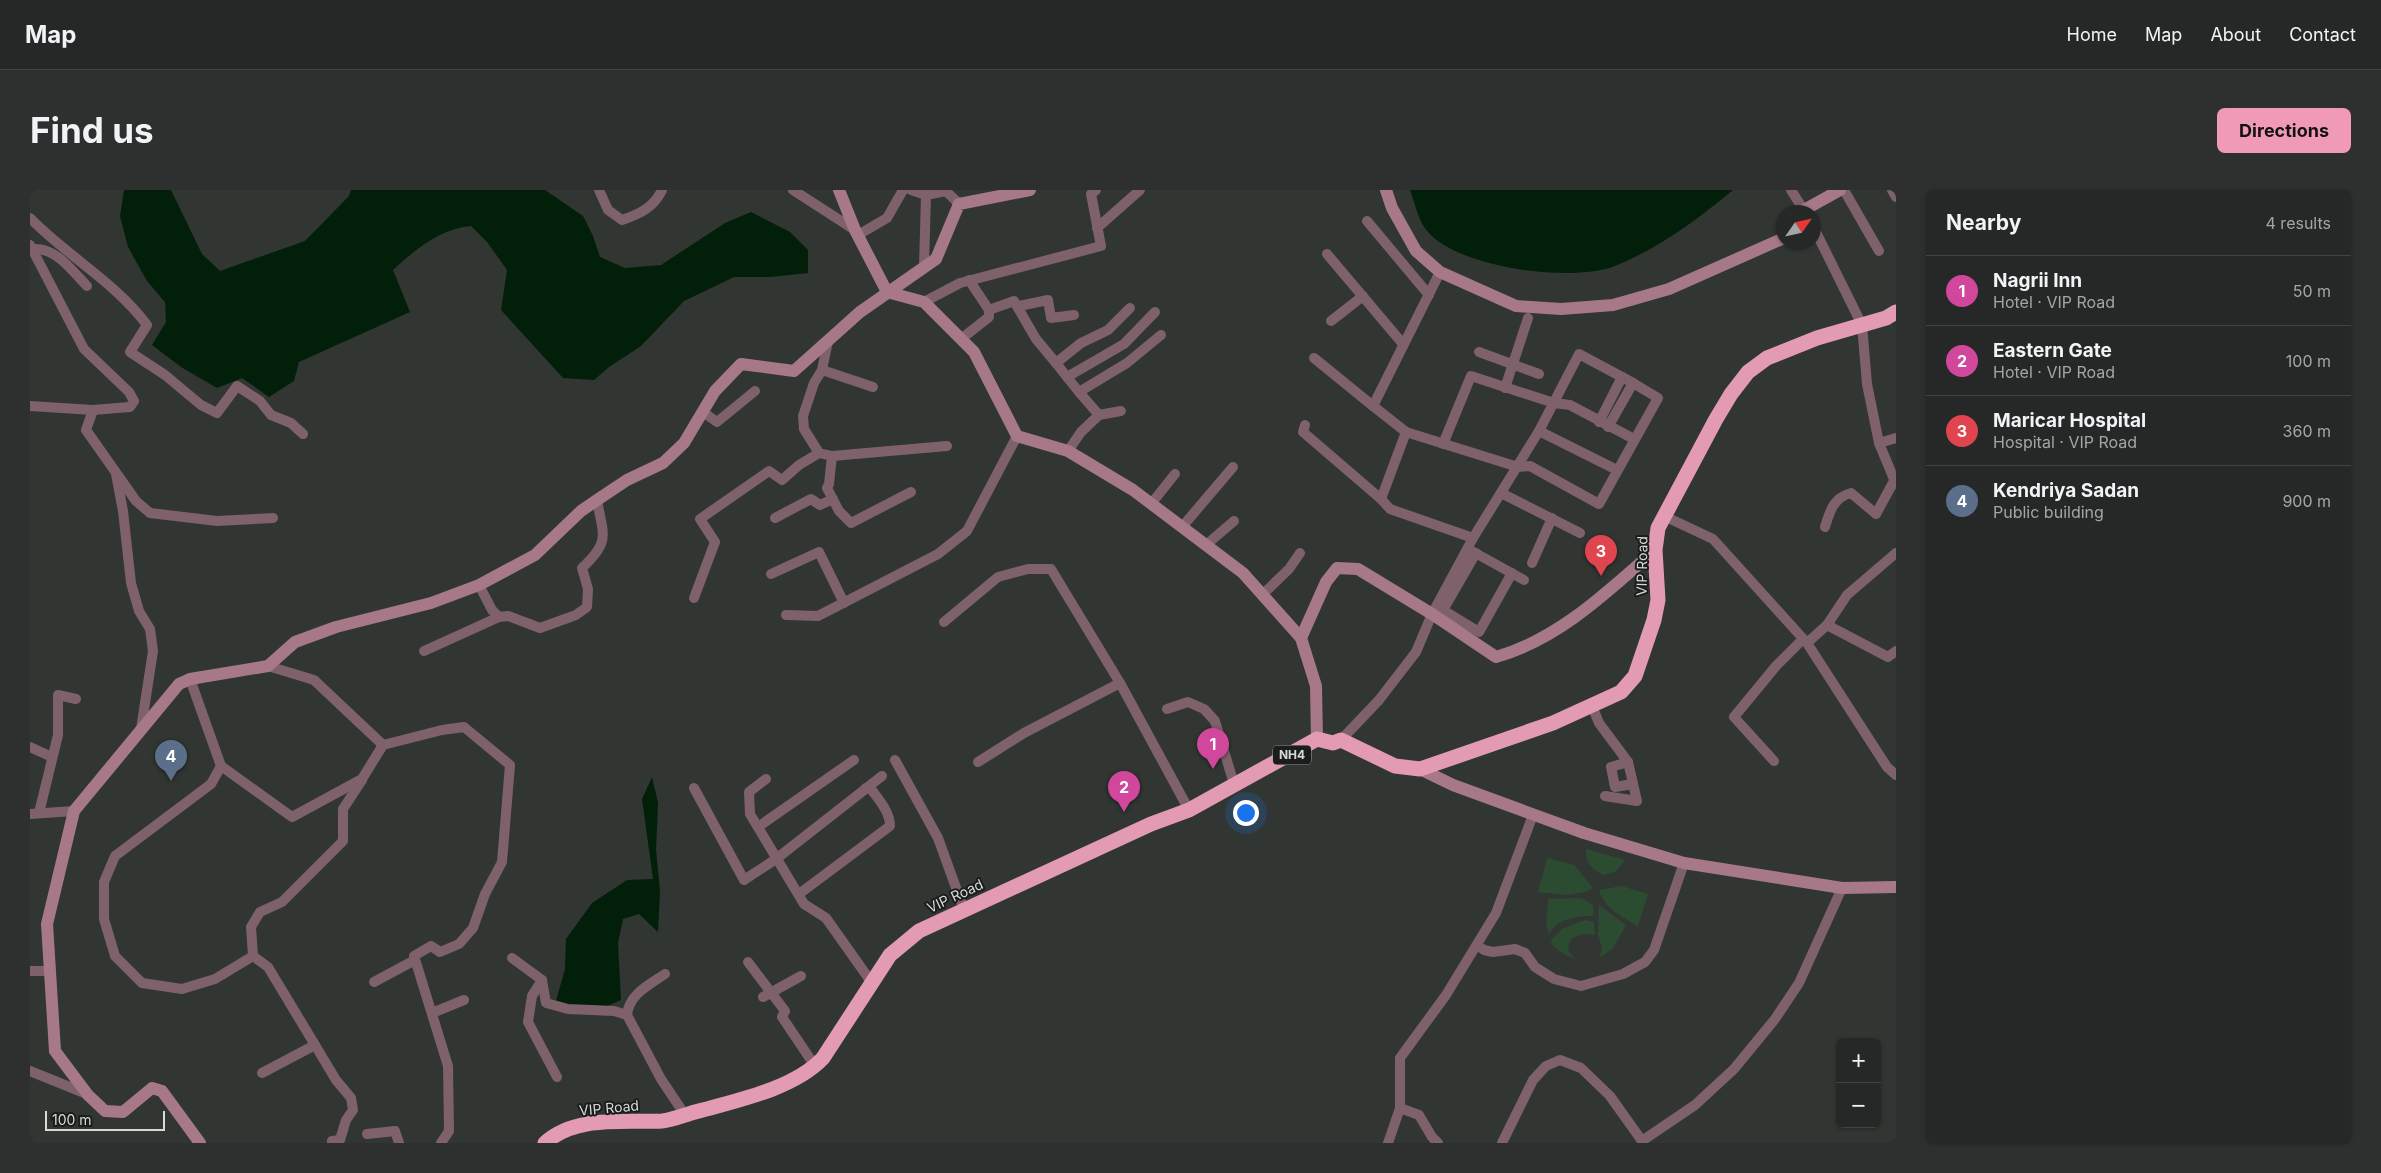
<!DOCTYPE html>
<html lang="en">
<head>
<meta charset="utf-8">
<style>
	:root { --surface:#252826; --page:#2d302e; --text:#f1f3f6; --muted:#a3a6a7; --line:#424443; --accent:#f09ab7 }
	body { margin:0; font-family:Inter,sans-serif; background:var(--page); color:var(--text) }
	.controls { position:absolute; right:15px; bottom:15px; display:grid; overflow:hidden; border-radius:8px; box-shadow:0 1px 4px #0004 }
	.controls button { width:45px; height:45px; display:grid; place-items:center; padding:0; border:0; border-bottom:1px solid var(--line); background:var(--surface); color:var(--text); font:25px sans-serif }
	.compass { position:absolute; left:1746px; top:15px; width:45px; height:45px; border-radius:50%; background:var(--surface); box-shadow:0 1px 4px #0004; rotate:56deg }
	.scale { position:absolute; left:15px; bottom:12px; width:120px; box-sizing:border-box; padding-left:5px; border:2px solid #d7dad7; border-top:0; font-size:14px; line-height:18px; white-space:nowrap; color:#d7dad7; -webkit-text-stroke:4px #1a1d1b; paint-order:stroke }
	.you { position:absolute; left:1215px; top:622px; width:18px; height:18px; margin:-12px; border:4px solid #fff; border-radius:50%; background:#1a73e8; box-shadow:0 0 0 8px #1a73e833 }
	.badge { display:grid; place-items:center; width:32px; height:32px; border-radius:50%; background:var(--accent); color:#fff; font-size:16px; font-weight:700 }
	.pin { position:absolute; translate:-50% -41px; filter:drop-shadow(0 1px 2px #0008) }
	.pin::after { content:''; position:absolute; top:26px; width:18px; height:15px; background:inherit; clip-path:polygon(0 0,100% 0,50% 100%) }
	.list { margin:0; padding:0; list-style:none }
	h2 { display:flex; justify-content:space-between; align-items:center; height:65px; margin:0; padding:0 20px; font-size:21px }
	h2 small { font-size:16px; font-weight:400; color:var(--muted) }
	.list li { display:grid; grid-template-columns:32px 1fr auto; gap:15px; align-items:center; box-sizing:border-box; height:70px; padding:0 20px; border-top:1px solid var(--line) }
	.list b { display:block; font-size:19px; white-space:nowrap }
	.list p { margin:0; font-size:16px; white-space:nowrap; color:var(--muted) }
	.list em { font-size:16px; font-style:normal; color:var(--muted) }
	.map { position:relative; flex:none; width:1866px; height:953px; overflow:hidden; border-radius:8px }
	header { display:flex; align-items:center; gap:30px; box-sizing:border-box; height:70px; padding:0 25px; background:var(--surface); border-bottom:1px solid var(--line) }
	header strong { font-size:24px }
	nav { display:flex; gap:28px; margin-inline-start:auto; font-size:18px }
	.intro { display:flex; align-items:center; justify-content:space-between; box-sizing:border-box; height:120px; padding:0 30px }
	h1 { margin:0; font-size:35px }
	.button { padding:12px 22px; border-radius:8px; background:var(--accent); color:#111; font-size:18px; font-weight:700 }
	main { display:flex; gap:30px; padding:0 30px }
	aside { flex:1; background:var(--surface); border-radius:8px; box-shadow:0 1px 4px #0004 }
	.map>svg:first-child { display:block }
	.green { fill:#2c4c32 }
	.water { fill:#021f0a }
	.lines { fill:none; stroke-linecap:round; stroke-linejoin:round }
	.street { stroke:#7e616a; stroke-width:10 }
	.secondary { stroke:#a77988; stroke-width:12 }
	.highway { stroke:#e29bb3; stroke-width:15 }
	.labels { text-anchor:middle; stroke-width:4; stroke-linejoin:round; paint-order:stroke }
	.shield { fill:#1a1d1b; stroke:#9ea19f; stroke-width:1 }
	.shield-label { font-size:12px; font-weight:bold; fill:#d7dad7 }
	.street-label { font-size:14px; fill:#d7dad7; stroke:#1a1d1b }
</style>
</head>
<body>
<header>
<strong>Map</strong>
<nav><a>Home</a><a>Map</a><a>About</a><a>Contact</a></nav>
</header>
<div class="intro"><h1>Find us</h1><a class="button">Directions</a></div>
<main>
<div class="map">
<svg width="1866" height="953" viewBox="0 0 1866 953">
	<rect width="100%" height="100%" fill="#313632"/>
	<!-- green -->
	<g class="green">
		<path d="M1556,659L1595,670L1586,681L1574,685C1561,679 1555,673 1556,659Z"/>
		<path d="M1517,668L1544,675L1563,698L1555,702L1536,705L1508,702Z"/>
		<path d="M1592,696L1618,704L1608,736C1594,728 1573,718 1569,700Z"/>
		<path d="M1551,708L1563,715V726C1548,726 1527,728 1519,744L1516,734L1518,709Z"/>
		<path d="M1569,715L1596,735L1583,758L1570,767L1572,757L1568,745Z"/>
		<path d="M1555,730L1564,732L1565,745L1552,744L1542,748C1536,757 1537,763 1546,769C1535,765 1527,761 1520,751L1532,739Z"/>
	</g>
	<!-- water -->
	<g class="water">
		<path d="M94,0H141L172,64L190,81L275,51L319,6L321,0H515L553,26L563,46L570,67L595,78L631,75L695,33L721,22L760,42L778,60V83L741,87H704L654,111L611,156L579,177L564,190L533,188L471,120L477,80L457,52L441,36C409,39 386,59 363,80L380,122L269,172L264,191L239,207L212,188L187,198L151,177L122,155L136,132L135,112L117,91L98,57L90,26Z"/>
		<path d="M1380,0H1703C1667,30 1629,58 1585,76C1542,93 1429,78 1398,42C1388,31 1385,13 1380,0Z"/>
		<path d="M622,587L628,613L626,660L630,701L628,742L609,724L593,729L588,753L591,810L561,823L526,811L535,779L536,749L562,713L597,690L623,689L612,609Z"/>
	</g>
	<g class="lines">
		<!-- street -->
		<g class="street">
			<path d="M569,0L578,20L592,30C610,24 624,17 632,0"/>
			<path d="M763,0L825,40"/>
			<path d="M881,0L896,5"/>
			<path d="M1761,0L1775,22"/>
			<path d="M1814,0L1849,61"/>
			<path d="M1862,0L1866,7"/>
			<path d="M0,28C37,66 85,92 117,135L100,162L135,185L171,215L187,223L207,196L230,211L241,225L261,233L273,244"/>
			<path d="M1337,31L1399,105"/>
			<path d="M1067,38L1110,0"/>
			<path d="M1784,38L1832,135L1837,194L1849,253L1866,294"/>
			<path d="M828,45L857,28L873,0"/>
			<path d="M0,55L54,159L99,202L104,211L100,217L63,220L0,216"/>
			<path d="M3,59C26,57 42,81 57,96"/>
			<path d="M1297,64L1373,154"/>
			<path d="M894,77L896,5L916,1L929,14"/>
			<path d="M1410,82L1343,216L1376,242L1488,277L1500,276L1569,314L1628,208L1603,193"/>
			<path d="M939,90L959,120"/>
			<path d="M894,112L930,93L1071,56L1061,4L1066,0"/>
			<path d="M989,116L1018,110L1021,128L1044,125"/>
			<path d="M1301,131L1333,106"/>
			<path d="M931,149L959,127V120L984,111L1006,149L1026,173"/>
			<path d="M798,151L792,180L784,193L773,226L774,239L789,263L802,266L799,294L797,298L809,321L821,333L881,302"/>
			<path d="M1449,162L1509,184"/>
			<path d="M1284,168L1343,216"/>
			<path d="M792,180L843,197"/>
			<path d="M1037,187L1026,173L1051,153L1078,140L1100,118"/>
			<path d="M1475,198L1498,128"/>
			<path d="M1049,202L1037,187L1094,154L1125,122"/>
			<path d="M63,220L56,240L106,311L120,323L187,331L243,328"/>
			<path d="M673,222L687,232L725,201"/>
			<path d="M1069,225L1049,202L1097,173L1131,145"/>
			<path d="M1569,232L1592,187L1603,193L1578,237"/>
			<path d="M1275,235L1273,242L1351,309L1360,319L1443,348"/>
			<path d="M1509,241L1587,280"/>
			<path d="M1849,253L1866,248"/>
			<path d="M1413,254L1441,186L1524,213L1540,215L1604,249"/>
			<path d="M1038,261L1051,242L1069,225L1091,221"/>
			<path d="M802,266L917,256"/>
			<path d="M86,284L93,321L101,393L109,421L120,439L123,461L111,539"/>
			<path d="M1471,303L1550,343"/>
			<path d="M1351,309L1376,242"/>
			<path d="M1121,314L1145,284"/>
			<path d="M1634,326L1683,349L1777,453L1857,577L1866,585"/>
			<path d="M745,328L781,309L790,315L803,309"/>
			<path d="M1152,337L1203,277"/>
			<path d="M1795,337C1800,321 1803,308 1821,303L1846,324L1864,291"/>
			<path d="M1176,355L1204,331"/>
			<path d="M1440,360L1494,390"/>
			<path d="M1446,363L1413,420L1449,442L1482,383"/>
			<path d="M1502,373L1522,328"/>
			<path d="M741,384L789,362L814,413"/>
			<path d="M449,395L462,420L469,427L478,426L510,438L546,425L557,417L558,399L552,378C581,351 573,345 567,310"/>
			<path d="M1232,405L1259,379L1270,363"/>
			<path d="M664,408L685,352L670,329L739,281L752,290L769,275L789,263"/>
			<path d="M756,425L788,426L908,364L937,341L987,246"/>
			<path d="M914,432L968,387L998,379H1021L1090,493L1159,620"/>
			<path d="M1797,435L1817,405L1866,363"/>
			<path d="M1777,453L1797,435L1858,467L1866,461"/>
			<path d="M394,461L469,427"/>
			<path d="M238,476L284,490L353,555"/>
			<path d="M160,489L191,576L181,594L85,666L74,692V729L85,766L112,793L152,799L185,789L223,766L221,737L230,722L252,712L313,651V619L332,590"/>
			<path d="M1562,516L1569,533L1598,572L1607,611L1575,606"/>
			<path d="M1137,519L1158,512L1174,519L1185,531L1204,594"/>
			<path d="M1311,550L1349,510L1386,462L1402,424L1443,348L1509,241L1549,164L1592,187"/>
			<path d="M0,557L22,567"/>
			<path d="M865,570L908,648L934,720"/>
			<path d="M1744,571L1704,527L1746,476L1773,449"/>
			<path d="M948,572L994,543L1090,493"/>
			<path d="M1598,572L1581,577L1585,597L1603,594"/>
			<path d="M191,576L262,627L332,589L353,555L412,540L434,537L480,575L472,672L455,704L443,738L429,754L410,762L401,756L384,766L418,876L419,941L411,953"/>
			<path d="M736,589L719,602L720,624L774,714L796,728L842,793"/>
			<path d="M664,598L714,690L746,669L852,586"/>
			<path d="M9,623L28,545V505L46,509"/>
			<path d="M0,624L44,621"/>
			<path d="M728,637L824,570"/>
			<path d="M769,704L860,636C860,622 849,610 841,599L836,598"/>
			<path d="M1447,755L1454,760L1463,762L1485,759L1495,763L1505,777L1524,789L1551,796L1593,784L1615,772L1624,760L1654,673"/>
			<path d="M223,766L238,777L285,855L232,883"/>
			<path d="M482,768L512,790L516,813L538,819L584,821L597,825"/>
			<path d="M718,772L755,821L752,827L785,876"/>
			<path d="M0,781H18"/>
			<path d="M635,784C619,795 599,804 597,825L631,889L655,925"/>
			<path d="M512,790L502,806L498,832L527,887"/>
			<path d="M344,792L385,770"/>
			<path d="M733,807L771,786"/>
			<path d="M402,823L434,810"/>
			<path d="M285,855L306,890L321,908L323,920L316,930L310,950L302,951V953"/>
			<path d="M0,881L57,904"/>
			<path d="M1370,918L1389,925L1402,947L1408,953"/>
			<path d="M337,944L365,941L369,953"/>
			<path d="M1358,953L1370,918V868L1416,805L1466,723L1503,625"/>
			<path d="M1472,953L1503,890L1516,876L1530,870L1551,878L1580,906L1612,951L1665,915L1704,879L1745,829L1769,793L1812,698"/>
		</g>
		<!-- secondary -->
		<g class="secondary">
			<path d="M809,0L825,40L857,102L894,112L944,162L987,246L1038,261L1103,300L1213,383L1271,448L1286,496L1287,549"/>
			<path d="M1356,0L1362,18L1386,61L1410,82L1486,116L1531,119L1583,115L1639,99L1754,48"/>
			<path d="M1774,20L1810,0"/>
			<path d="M1271,448L1296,392L1307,378L1328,379L1402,424L1466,467C1529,449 1577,402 1625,360"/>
			<path d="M1390,579L1423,595L1554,643L1654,673L1812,698L1866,697"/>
			<path d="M170,953L132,901L122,898L93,922L75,921L58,905L25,861L17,734L44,621L149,494L160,489L238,476L265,452L306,437L401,413L449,395L505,365L551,321L567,310L597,290L633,273L654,253L685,201L711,174L764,181L830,122L906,69L929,14L1000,0"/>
		</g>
		<!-- highway -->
		<path class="highway" d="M515,953C546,925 594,933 632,931C643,930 654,925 665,922C705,911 764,899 793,868L860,765L889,741L1121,634L1159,620L1287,549L1303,553L1311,550L1365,576L1390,579L1523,533L1591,502L1605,486L1624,430L1628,410L1625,360L1628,338L1686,229L1701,204L1718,182L1737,168L1787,148L1856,128L1866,122"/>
	</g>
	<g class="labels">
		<!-- shield labels -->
		<rect class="shield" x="1243" y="555.5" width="38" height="19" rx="4"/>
		<g class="shield-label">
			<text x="1262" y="569">NH4</text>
		</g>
		<!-- street labels -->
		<g class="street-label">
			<text transform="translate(1612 376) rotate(-89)" y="5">VIP Road</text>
			<text transform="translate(925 706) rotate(-25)" y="5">VIP Road</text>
			<text transform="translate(579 918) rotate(-5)" y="5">VIP Road</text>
		</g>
	</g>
</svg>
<div class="controls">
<button>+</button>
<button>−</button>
</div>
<svg class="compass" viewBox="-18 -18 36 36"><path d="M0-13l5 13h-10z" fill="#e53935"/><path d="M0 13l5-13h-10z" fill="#a3a6a7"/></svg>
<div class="scale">100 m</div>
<div class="you"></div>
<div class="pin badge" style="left:1183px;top:579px;background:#d1479c">1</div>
<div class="pin badge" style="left:1094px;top:622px;background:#d1479c">2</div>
<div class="pin badge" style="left:1571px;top:386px;background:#e0444e">3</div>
<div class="pin badge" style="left:141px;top:591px;background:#5c6f8a">4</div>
</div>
<aside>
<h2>Nearby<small>4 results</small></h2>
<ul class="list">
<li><span class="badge" style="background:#d1479c">1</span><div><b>Nagrii Inn</b><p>Hotel · VIP Road</p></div><em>50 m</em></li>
<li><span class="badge" style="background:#d1479c">2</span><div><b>Eastern Gate</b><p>Hotel · VIP Road</p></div><em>100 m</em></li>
<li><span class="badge" style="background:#e0444e">3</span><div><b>Maricar Hospital</b><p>Hospital · VIP Road</p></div><em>360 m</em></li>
<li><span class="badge" style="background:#5c6f8a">4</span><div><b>Kendriya Sadan</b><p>Public building</p></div><em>900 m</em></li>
</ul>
</aside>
</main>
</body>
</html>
